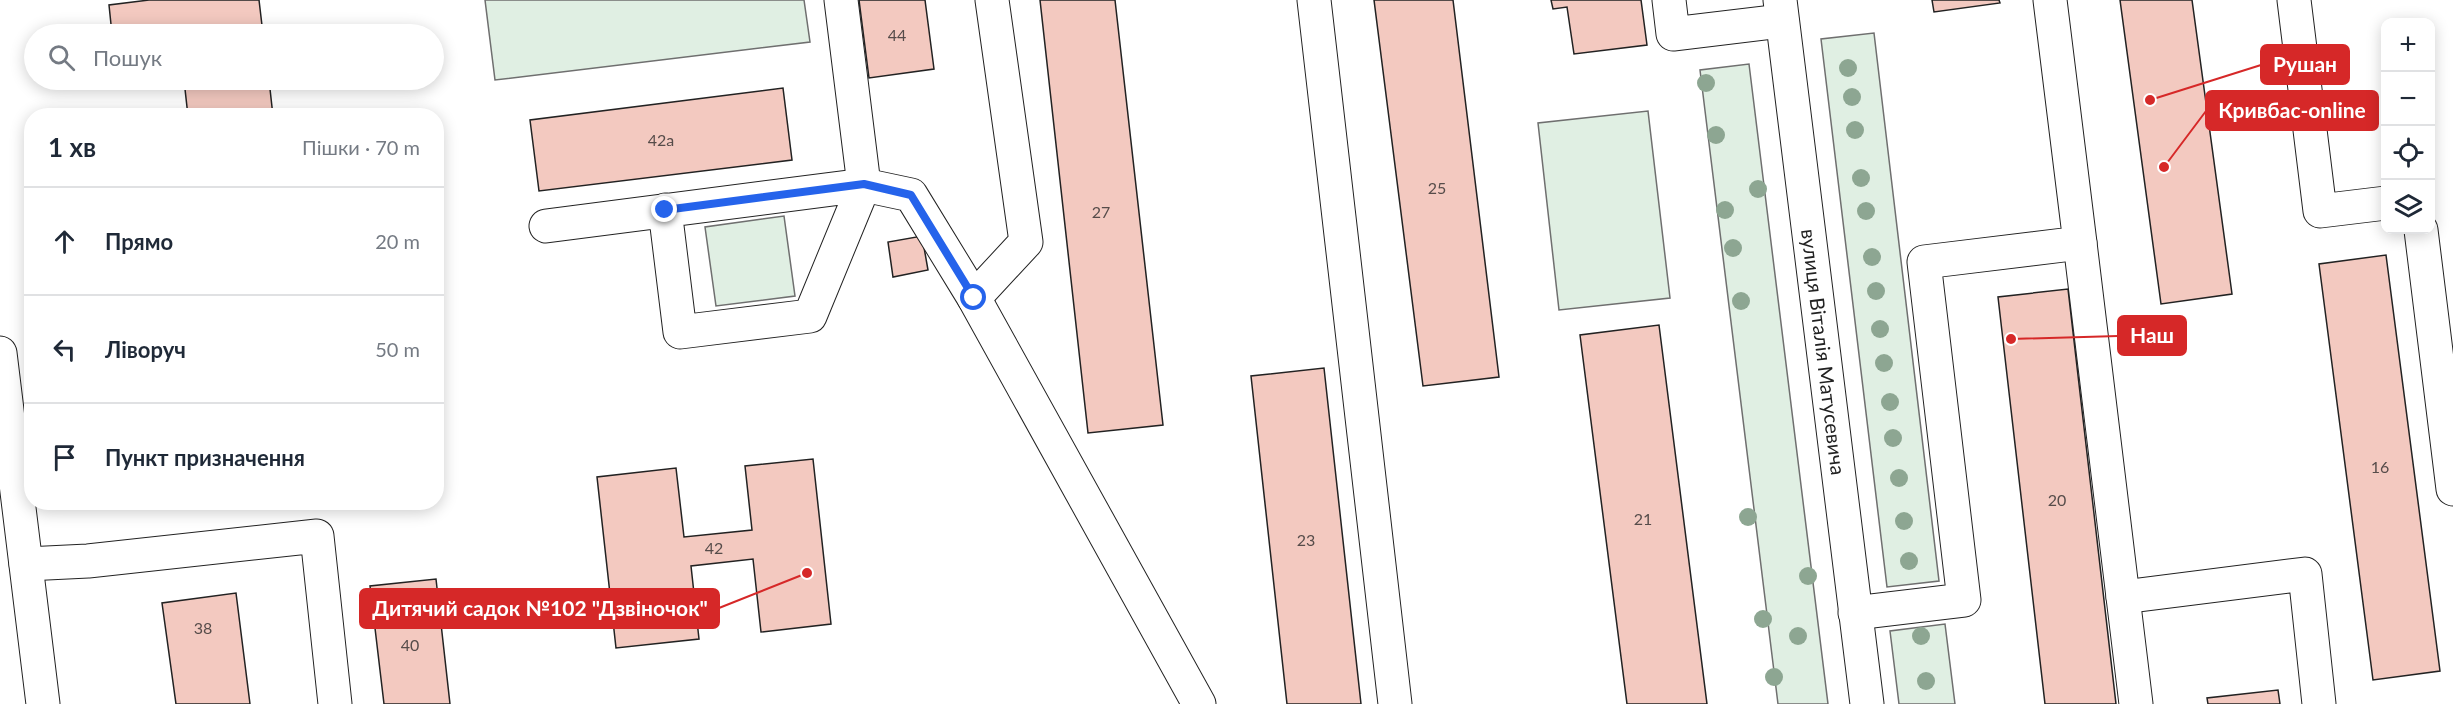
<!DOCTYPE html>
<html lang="uk">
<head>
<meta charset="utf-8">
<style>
	:root { --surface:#fff; --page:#f2f2f3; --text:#1f2937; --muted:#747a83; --line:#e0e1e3 }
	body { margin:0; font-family:Lato,sans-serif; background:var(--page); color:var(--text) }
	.controls { position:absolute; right:18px; top:18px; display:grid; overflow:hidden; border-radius:12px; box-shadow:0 3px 15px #0003 }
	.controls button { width:54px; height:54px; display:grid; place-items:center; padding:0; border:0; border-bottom:2px solid var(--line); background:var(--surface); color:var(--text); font:30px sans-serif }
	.stop { position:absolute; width:18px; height:18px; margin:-14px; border:4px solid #2563eb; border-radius:50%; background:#fff }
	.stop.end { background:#2563eb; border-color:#fff; box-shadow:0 2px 6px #0008 }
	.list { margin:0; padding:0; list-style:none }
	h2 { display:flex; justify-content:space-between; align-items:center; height:78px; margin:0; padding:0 24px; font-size:26px }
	h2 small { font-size:20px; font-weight:400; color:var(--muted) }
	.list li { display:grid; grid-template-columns:39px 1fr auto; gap:18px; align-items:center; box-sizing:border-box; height:108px; padding:0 24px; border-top:2px solid var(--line) }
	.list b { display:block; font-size:22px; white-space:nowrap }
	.list em { font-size:20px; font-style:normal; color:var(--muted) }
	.icon { flex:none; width:33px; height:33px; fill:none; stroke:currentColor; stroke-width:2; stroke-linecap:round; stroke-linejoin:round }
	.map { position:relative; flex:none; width:2453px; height:704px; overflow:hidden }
	.search { position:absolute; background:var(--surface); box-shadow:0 3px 15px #0003; left:24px; top:24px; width:420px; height:66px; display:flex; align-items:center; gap:15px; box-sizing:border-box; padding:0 21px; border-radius:33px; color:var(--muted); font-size:22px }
	.panel { position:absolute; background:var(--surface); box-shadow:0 3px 15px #0003; left:24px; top:108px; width:420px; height:402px; border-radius:24px }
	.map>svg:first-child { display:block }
	.green { fill:#e0efe3; stroke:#6f6f6f; stroke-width:1.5 }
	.building { fill:#f3c9c0; stroke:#222; stroke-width:1.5 }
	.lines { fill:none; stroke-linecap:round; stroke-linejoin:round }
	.minor-casing { stroke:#222; stroke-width:35 }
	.minor { stroke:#fff; stroke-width:33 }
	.tree { fill:#8da692 }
	.route { stroke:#2563eb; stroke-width:8 }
	.labels { text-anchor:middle; stroke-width:4.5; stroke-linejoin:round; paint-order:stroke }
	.number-label { font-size:16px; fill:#564c4a }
	.street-label { font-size:20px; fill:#222; stroke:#fff }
	.leader { fill:none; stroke:#d62828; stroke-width:2 }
	.callout-dot { fill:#d62828; stroke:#fff; stroke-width:2 }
	.callout { fill:#d62828; stroke:#d62828; stroke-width:2 }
	.callout-label { font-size:21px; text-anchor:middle; font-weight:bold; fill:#fff }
</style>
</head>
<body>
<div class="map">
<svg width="2453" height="704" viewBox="0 0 2453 704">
	<rect width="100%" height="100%" fill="#fff"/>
	<!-- green -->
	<g class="green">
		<path d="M485,0H804L810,42L495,80Z"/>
		<path d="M1874,33L1939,581L1887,587L1821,39Z"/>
		<path d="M1749,64L1828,704H1778L1700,70Z"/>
		<path d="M1648,111L1670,298L1559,310L1538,123Z"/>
		<path d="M784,216L795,296L716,306L705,227Z"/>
		<path d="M1945,624L1955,704H1899L1890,631Z"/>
	</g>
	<!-- building -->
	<g class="building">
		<path d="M149,0H259L263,34H112L109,5Z"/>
		<path d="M859,0H925L934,69L869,78Z"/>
		<path d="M1040,0H1115L1163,425L1088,433Z"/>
		<path d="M1374,0H1453L1499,377L1423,386Z"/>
		<path d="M1551,0H1641L1647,45L1574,54L1567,7L1553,9Z"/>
		<path d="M1932,0H1999L2000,3L1934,12Z"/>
		<path d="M2120,0H2192L2232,294L2161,304Z"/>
		<path d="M184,80H269L273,116H188Z"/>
		<path d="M783,88L792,160L539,191L530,120Z"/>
		<path d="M922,236L928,270L893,277L888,242Z"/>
		<path d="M2386,255L2440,671L2373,680L2319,264Z"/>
		<path d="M2068,289L2116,704H2045L1998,297Z"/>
		<path d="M1659,325L1707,704H1627L1580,335Z"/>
		<path d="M1324,368L1361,704H1287L1251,376Z"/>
		<path d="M813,459L831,624L761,632L753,559L691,566L699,639L616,648L597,477L676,468L684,537L752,530L745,466Z"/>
		<path d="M436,579L450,704H384L370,586Z"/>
		<path d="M236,593L250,704H176L162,603Z"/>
		<path d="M2278,690L2280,704H2208L2207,698Z"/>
	</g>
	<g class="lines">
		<!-- minor casing -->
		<g class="minor-casing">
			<g id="minor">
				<path d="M841,0L864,185L911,195L974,298L1199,704"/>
				<path d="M1314,0L1395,704"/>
				<path d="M1669,0L1673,34L1782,21"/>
				<path d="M1780,0L1867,704"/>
				<path d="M2294,0L2320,211L2386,203"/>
				<path d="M546,226L864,185L810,316L680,332L665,210"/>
				<path d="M2421,230L2453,489"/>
				<path d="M2080,243L2136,704"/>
				<path d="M974,298L1026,242L992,0"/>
				<path d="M0,353L43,704"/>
				<path d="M26,564L88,561L317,536L335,704"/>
				<path d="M2123,597L2305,574L2319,704"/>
				<path d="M1855,613L1964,600L1924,262L2080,243L2050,0"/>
			</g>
		</g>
		<!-- minor -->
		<use href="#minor" class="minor"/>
	</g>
	<!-- trees -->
	<g class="tree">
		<circle cx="1848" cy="68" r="9"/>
		<circle cx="1706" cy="83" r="9"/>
		<circle cx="1852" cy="97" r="9"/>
		<circle cx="1855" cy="130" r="9"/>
		<circle cx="1716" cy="135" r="9"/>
		<circle cx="1861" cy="178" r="9"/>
		<circle cx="1758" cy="189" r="9"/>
		<circle cx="1725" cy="210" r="9"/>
		<circle cx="1866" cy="211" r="9"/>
		<circle cx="1733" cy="248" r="9"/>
		<circle cx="1872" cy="257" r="9"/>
		<circle cx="1876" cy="291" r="9"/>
		<circle cx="1741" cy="301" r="9"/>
		<circle cx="1880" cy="329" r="9"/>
		<circle cx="1884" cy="363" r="9"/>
		<circle cx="1890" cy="402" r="9"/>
		<circle cx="1893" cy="438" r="9"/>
		<circle cx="1899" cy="478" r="9"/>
		<circle cx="1748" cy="517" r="9"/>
		<circle cx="1904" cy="521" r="9"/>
		<circle cx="1909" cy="561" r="9"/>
		<circle cx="1808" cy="576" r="9"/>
		<circle cx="1763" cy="619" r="9"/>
		<circle cx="1798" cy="636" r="9"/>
		<circle cx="1921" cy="636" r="9"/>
		<circle cx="1774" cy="677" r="9"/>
		<circle cx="1926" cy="681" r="9"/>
	</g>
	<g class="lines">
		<!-- route -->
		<path class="route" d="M665,210L864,184L911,195L974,298"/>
	</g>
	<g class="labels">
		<!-- number labels -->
		<g class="number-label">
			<text x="897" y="41">44</text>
			<text x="661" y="146">42а</text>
			<text x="1437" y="194">25</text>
			<text x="1101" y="218">27</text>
			<text x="2380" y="473">16</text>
			<text x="2057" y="506">20</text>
			<text x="1643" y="525">21</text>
			<text x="1306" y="546">23</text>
			<text x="714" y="554">42</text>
			<text x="203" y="634">38</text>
			<text x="410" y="651">40</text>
		</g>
		<!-- street labels -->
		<g class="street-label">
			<text transform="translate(1823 352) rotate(83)" y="7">вулиця Віталія Матусевича</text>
		</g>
	</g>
	<!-- callouts -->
	<path class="leader" d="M2150 100L2261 65M2164 167L2206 111M2011 339L2118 336M807 573L719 608"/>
	<g class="callout-dot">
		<circle cx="2150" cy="100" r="6"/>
		<circle cx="2164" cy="167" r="6"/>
		<circle cx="2011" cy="339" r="6"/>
		<circle cx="807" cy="573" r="6"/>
	</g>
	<g class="callout">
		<rect x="2261" y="45" width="88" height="39" rx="6"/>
		<rect x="2206" y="91" width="172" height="39" rx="6"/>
		<rect x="2118" y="316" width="68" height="39" rx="6"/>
		<rect x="360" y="589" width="359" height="39" rx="6"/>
	</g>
	<g class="callout-label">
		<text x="2305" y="72">Рушан</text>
		<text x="2292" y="118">Кривбас-online</text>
		<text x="2152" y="343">Наш</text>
		<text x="540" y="616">Дитячий садок №102 "Дзвіночок"</text>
	</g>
</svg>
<div class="controls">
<button>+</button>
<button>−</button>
<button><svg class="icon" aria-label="locate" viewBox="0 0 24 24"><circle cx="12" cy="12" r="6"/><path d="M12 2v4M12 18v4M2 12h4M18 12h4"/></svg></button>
<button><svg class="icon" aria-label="layers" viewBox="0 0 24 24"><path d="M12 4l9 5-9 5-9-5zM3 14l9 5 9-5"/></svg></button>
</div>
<div class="stop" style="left:974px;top:298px"></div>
<div class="stop end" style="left:665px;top:210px"></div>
<div class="search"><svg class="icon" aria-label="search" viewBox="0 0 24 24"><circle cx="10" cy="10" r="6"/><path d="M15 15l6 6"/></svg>Пошук</div>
<section class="panel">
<h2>1 хв<small>Пішки · 70 m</small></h2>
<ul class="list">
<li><svg class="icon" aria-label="ahead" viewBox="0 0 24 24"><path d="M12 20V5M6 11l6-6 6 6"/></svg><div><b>Прямо</b></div><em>20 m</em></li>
<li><svg class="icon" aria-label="left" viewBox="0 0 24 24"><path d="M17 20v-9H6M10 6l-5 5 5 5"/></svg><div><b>Ліворуч</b></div><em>50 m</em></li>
<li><svg class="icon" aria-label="arrive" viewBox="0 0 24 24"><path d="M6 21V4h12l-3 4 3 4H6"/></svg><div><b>Пункт призначення</b></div></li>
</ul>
</section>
</div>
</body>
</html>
